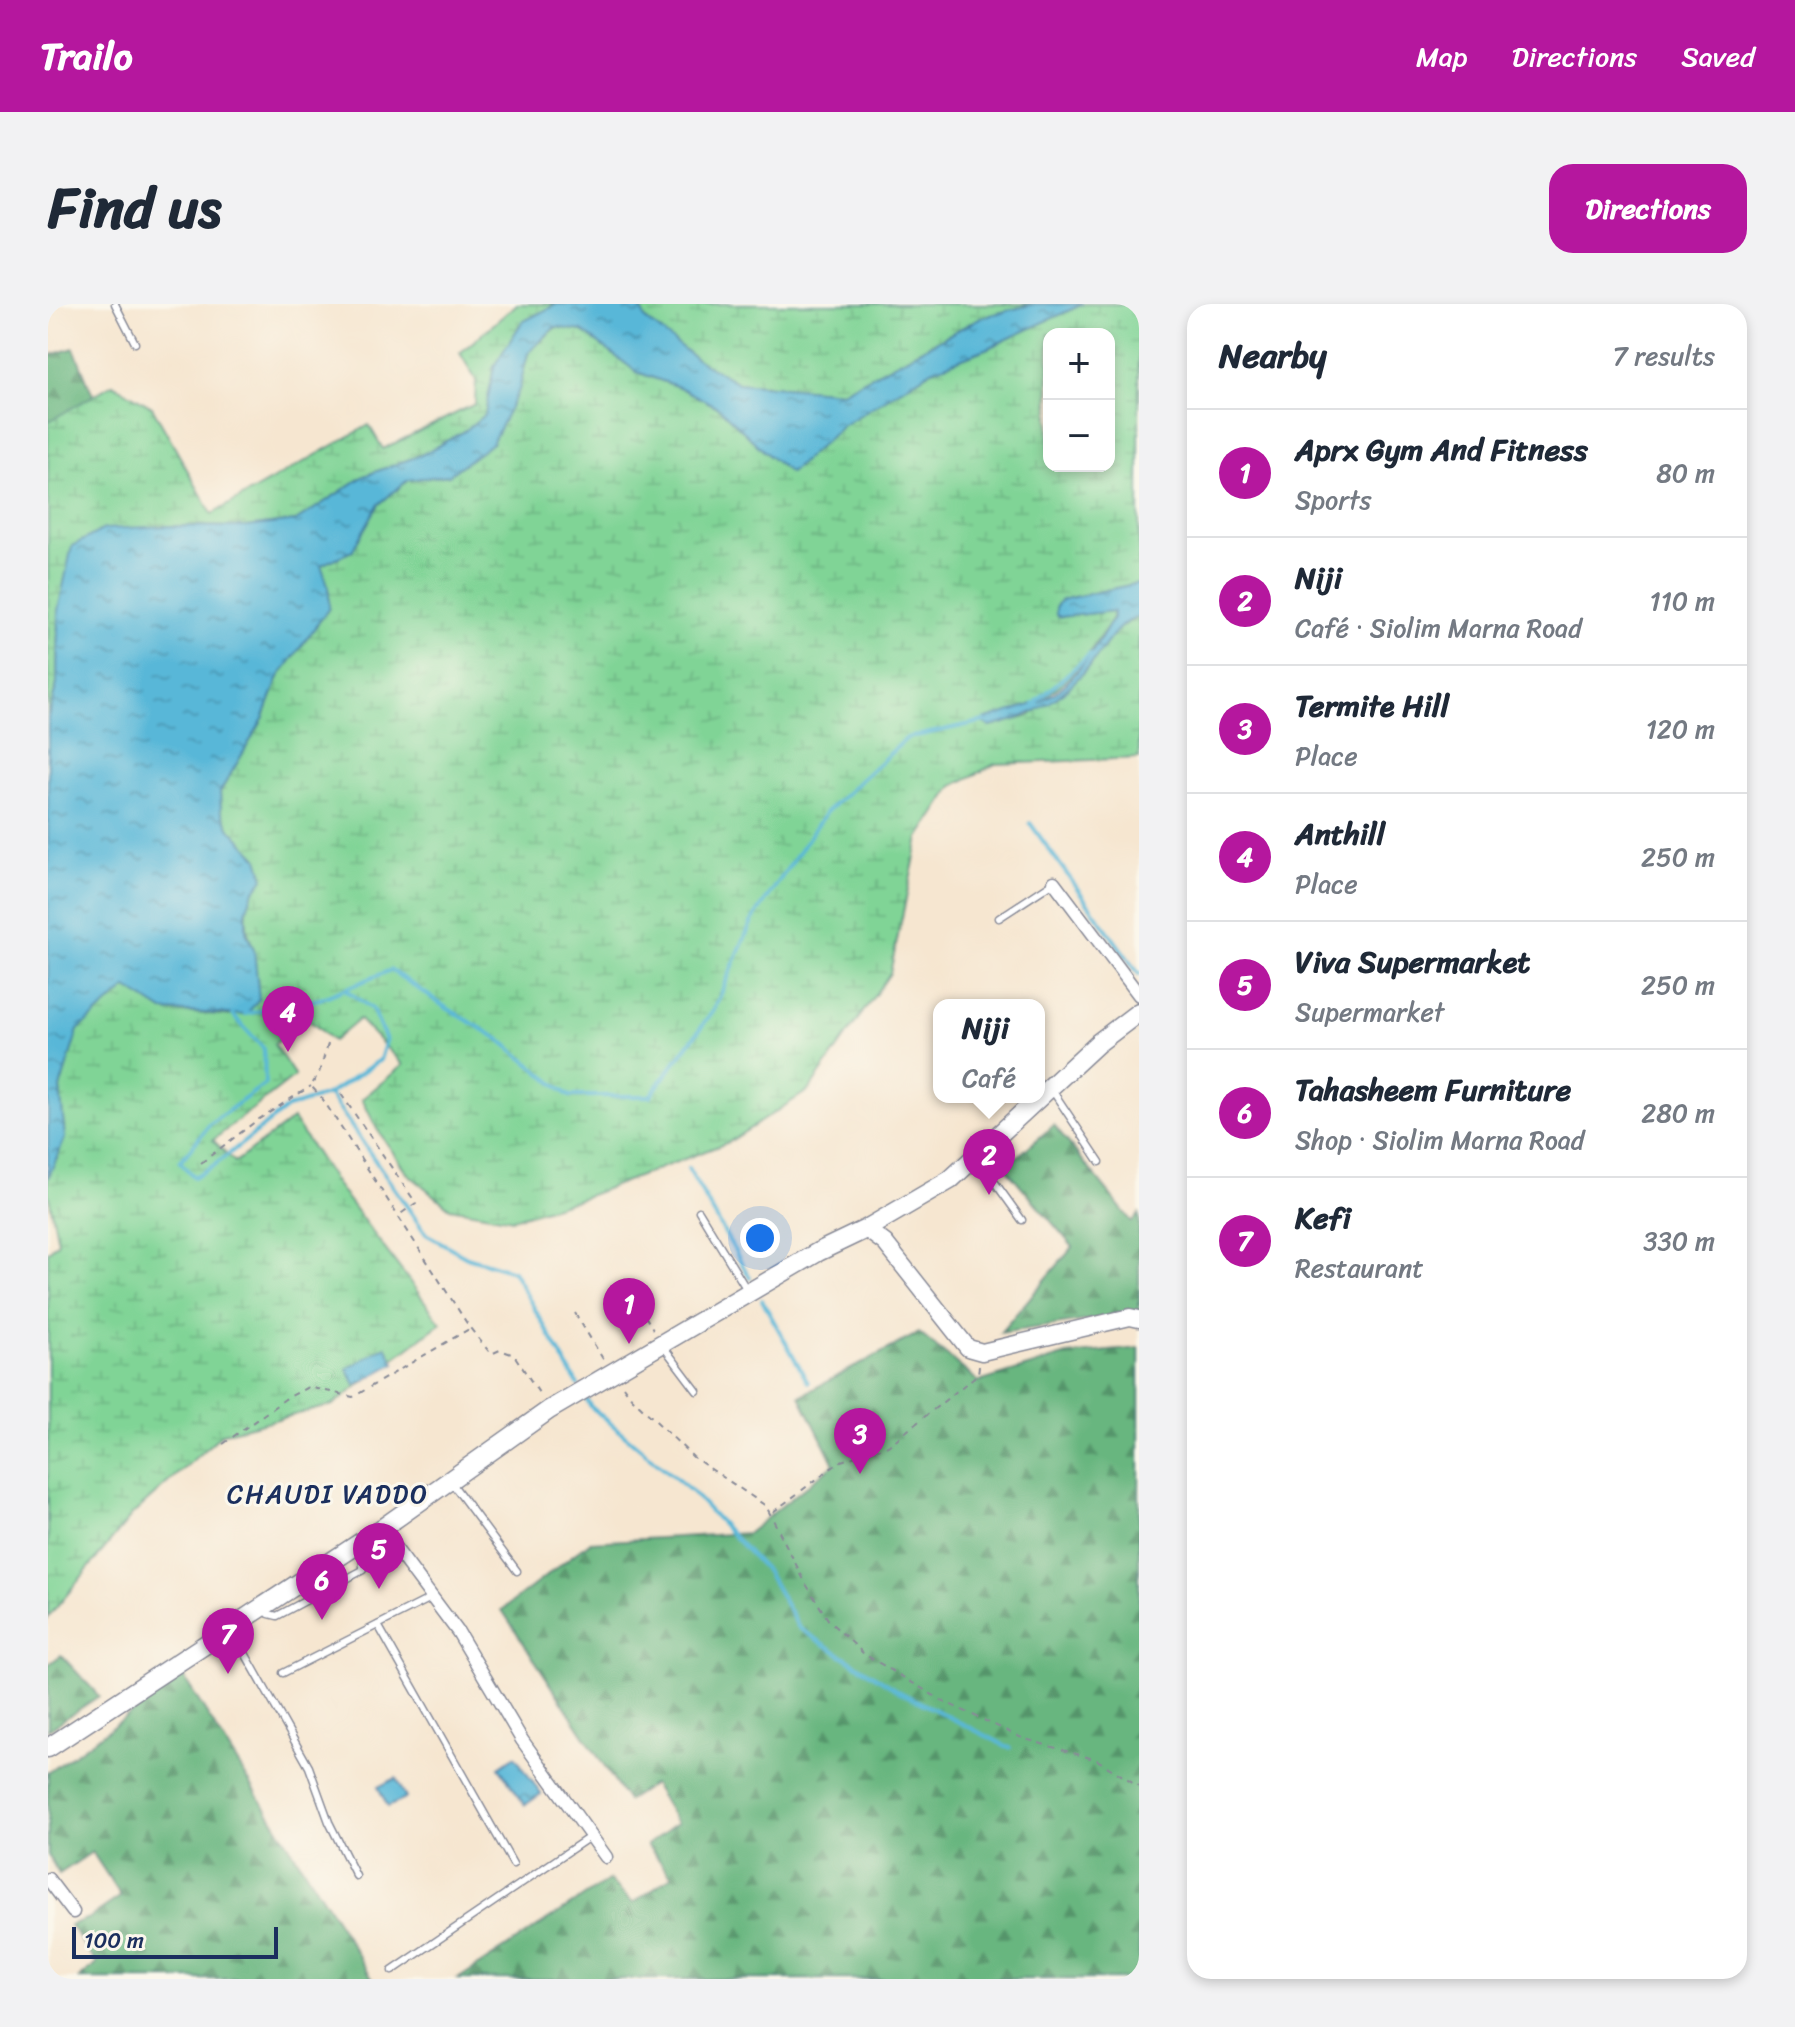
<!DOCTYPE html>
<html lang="en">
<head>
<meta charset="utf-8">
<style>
	:root { --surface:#fff; --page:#f2f2f3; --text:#1f2937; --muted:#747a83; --line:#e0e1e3; --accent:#b5179e }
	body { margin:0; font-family:Sriracha,sans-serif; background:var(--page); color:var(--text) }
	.controls { position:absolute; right:24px; top:24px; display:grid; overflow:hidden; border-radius:16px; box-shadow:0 4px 12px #0003 }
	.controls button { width:72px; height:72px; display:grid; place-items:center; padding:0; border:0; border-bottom:2px solid var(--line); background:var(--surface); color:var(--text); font:40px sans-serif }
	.scale { position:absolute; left:24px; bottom:20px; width:206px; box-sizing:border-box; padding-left:8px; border:4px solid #1b2f5e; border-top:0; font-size:22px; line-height:28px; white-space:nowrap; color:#1b2f5e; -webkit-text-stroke:6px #fbf7ec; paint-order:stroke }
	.you { position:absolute; left:712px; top:934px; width:28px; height:28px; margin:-20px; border:6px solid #fff; border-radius:50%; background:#1a73e8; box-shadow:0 0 0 12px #1a73e833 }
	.badge { display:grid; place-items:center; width:52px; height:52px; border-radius:50%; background:var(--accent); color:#fff; font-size:26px; font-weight:700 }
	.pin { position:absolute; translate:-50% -66px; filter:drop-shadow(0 2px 4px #0008) }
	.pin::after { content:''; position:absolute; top:42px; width:28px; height:24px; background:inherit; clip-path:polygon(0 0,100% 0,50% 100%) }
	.popup { position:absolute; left:885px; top:695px; width:112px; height:104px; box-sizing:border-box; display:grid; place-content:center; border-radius:16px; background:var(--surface); filter:drop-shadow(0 2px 6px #0005); font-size:26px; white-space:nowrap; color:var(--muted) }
	.popup b { font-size:30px; color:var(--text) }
	.popup::after { content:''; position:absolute; left:50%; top:100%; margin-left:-16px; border:16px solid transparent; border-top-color:var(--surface) }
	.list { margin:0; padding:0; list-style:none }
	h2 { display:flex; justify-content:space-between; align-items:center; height:104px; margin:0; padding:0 32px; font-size:34px }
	h2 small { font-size:26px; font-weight:400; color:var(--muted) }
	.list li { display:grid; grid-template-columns:52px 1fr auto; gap:24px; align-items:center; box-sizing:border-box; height:128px; padding:0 32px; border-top:2px solid var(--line) }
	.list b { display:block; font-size:30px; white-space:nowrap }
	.list p { margin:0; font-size:26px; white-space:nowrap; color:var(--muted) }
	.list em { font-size:26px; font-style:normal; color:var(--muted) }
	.map { position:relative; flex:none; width:1091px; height:1675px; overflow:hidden; border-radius:24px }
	header { display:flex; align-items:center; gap:48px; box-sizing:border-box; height:112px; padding:0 40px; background:var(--accent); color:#fff }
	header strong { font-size:38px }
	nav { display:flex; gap:44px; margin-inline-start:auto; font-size:28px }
	.intro { display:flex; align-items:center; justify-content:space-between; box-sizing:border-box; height:192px; padding:0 48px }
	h1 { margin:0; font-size:56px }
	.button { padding:20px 36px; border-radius:24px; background:var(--accent); color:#fff; font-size:28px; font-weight:700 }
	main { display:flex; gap:48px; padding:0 48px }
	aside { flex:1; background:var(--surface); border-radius:24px; box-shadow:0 4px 12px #0003 }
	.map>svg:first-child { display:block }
	.forest { fill:url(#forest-firs); stroke:#42726e; stroke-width:2 }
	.wetland { fill:url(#wetland-marsh); stroke:#4e827a; stroke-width:2; fill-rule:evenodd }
	.water { fill:url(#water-ripples); stroke:#3a739b; stroke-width:2 }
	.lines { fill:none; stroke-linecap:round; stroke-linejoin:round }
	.stream { stroke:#59b7d8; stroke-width:4 }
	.service-casing { stroke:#888a97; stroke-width:9 }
	.minor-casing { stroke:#888a97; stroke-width:15 }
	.tertiary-casing { stroke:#888a97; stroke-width:19 }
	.secondary-casing { stroke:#888a97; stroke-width:21 }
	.path { stroke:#888a97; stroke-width:2; stroke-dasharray:6 6; stroke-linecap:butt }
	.service { stroke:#fff; stroke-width:6 }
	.minor { stroke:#fff; stroke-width:12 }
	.tertiary { stroke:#fff; stroke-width:16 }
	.secondary { stroke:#fff; stroke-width:18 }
	.labels { text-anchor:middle; stroke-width:6; stroke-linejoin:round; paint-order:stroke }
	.neighbourhood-label { font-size:26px; letter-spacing:2px; fill:#1b2f5e; stroke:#fbf7ec }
</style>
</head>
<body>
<header>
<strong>Trailo</strong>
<nav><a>Map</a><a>Directions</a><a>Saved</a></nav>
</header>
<div class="intro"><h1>Find us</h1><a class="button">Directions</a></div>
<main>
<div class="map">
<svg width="1091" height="1675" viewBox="0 0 1091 1675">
	<defs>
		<pattern id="forest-firs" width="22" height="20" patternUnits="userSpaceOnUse" patternTransform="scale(2)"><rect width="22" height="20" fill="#68b67f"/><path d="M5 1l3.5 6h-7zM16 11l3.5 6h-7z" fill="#55946b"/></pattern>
		<pattern id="wetland-marsh" width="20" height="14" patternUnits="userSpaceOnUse" patternTransform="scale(2)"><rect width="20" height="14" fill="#80d496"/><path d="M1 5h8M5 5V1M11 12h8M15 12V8" fill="none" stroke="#6eb684"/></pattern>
		<pattern id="water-ripples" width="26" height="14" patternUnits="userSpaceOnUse" patternTransform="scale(2)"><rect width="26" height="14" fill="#59b7d8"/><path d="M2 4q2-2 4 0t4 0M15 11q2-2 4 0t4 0" fill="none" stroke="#4995b2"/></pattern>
	</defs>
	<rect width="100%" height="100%" fill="#fbf7ec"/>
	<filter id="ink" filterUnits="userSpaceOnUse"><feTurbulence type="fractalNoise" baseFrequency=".0125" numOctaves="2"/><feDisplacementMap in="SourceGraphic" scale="16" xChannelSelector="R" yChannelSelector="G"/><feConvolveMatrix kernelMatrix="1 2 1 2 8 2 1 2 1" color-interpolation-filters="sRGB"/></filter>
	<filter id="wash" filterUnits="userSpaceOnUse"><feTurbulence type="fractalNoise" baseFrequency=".006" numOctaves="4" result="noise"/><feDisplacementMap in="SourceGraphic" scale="32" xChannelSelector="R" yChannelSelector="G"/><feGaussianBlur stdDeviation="1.8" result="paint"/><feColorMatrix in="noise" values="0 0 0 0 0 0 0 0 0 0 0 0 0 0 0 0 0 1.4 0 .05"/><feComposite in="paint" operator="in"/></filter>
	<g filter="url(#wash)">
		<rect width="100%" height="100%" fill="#f6e6d0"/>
		<!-- forest -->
		<g class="forest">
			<path d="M26,44L51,106L0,129V52Z"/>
			<path d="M1006,821L1084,918L1091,910V1009L952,1029L1025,943L957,863Z"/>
			<path d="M871,1029L931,1078L1019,1051L1091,1044V1675H410L561,1576L585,1599L624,1572L599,1541L629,1519L605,1480L579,1497L454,1306L542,1238L700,1229L786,1160L752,1092Z"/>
			<path d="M13,1351L51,1392L0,1426V1361Z"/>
			<path d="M135,1372L325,1675H31L49,1660L22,1621L41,1614L73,1592L44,1548L11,1570L0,1551V1469Z"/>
		</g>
		<!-- wetland -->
		<g class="wetland">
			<path d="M469,0H509L474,19L446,62L438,110L417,127L373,151L316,172L248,217L198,223L121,222L10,306L9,380L0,413V118L65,80L104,103L164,210L321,121L335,145L427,100L428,76L412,49Z"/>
			<path d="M591,0H986L934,13L794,88L690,79L647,54L597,15Z"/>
			<path d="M1035,0H1091V279L1020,294L1012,313L1065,307C1064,319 1057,325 1051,334C1019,387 994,395 942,423L982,412L1045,358L1068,326L1091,312V454L947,460L905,482L871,534L842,669L761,786L681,838L534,894L465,915L402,904L359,869L329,825L314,795L355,761L311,715L285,737L262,717L226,740L247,772L165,836L187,858L245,815L288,880L393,1019L285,1101L175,1129L84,1211L0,1314V948L10,938L0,888V874L17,834L12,784L30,725L79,683L115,707L186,712L206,645C190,612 204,589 210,554L182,525L173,507L172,488L215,415L231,373L281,304L272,261L304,247L330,201L360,176L401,171L471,86L480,49L508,23L534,27L589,68L631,83L670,103L721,152L742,168L794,122L884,66L940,44ZM1001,30H1061V162H1001Z"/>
		</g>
		<!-- water -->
		<g class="water">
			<path d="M509,0H591L597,15L647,54L690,79L794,88L934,13L986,0H1035L940,44L884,66L794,122L742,169L721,152L670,103L631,83L589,68L534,27L507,23L480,49L471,86L444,139L401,171L360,176L330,201L304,247L273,261L281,284V304L231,373L215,415L172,488L173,507L182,525L210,554L216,574L204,590L198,608V628L206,645L211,695L198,711L115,707L79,684L30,726L12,784L17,834L0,874V413L9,380L10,306L24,242L56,225L121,222L198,223L248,217L316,172L373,151L417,127L437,110L446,62L474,18Z"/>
			<path d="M1091,279V312C1069,319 1060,339 1046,356C1016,393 990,412 942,423L933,417C957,408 990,402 1011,386C1033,368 1051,339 1065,314V307L1012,313L1008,311V302L1013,296Z"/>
			<path d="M338,1042L347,1059L308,1081L299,1065Z"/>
			<path d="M467,1452L493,1490L477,1501L451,1463Z"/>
			<path d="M348,1474L358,1494L340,1503L330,1483Z"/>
		</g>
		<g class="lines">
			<!-- stream -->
			<g class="stream">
				<path d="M986,400L1042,350"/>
				<path d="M982,519L1091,670"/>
				<path d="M197,710L272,695L343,666L397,703L451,735L521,792H602L666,706L704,617L778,508L859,434L937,417"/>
				<path d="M185,711L216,745L217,780L162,820L132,858L146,873L168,860L239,804L281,790L378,930L419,953L465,967L530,1081"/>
				<path d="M281,790L332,756L338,736L324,705L298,686"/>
				<path d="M640,864L702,974"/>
				<path d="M714,996L760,1078"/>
				<path d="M537,1092L542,1102L643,1187L719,1268L751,1324L852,1388L962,1444"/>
			</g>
		</g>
	</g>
	<g filter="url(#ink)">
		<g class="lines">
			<!-- service casing -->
			<g class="service-casing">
				<g id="service">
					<path d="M67,0L87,39"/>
					<path d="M951,614L1006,578"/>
					<path d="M1004,786L1052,858"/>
					<path d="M930,855L974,916"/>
					<path d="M651,907L699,986"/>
					<path d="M615,1042L649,1087"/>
					<path d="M403,1178L469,1267"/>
					<path d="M217,1304L221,1310L229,1312L315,1266V1255L310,1244"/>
					<path d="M330,1321L465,1560"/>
					<path d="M184,1326L261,1463L281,1518L308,1572"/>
					<path d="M235,1369L383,1294"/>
					<path d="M344,1667L543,1532"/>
				</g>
			</g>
			<!-- minor casing -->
			<g class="minor-casing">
				<g id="minor">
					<path d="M1006,578L1091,691"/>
					<path d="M333,1225L410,1328L474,1436L558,1553"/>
					<path d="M0,1575L25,1608"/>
				</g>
			</g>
			<!-- tertiary casing -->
			<g class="tertiary-casing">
				<path id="tertiary" d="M818,925L837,939L920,1044L934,1048L1082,1013L1091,1015"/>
			</g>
			<!-- secondary casing -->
			<g class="secondary-casing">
				<path id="secondary" d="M0,1444L333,1225L501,1106L770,948L818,925L902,876L1050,739L1091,708"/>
			</g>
			<!-- path -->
			<g class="path">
				<path d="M280,740L271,769L263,782L274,794L422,1024L443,1050L452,1046L466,1051L493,1092"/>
				<path d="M293,790L368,899L351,911"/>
				<path d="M153,859L208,817L263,782"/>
				<path d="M591,1002L605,1025"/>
				<path d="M527,1009L555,1055"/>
				<path d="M575,1082L584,1094L645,1153L718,1202L758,1280L781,1317L816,1350L895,1397L974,1434L1049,1456L1091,1482"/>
				<path d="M175,1140L237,1095L260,1083L305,1093L421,1025"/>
				<path d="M725,1208L793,1157L840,1142L930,1070L931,1062"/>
			</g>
			<!-- service -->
			<use href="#service" class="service"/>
			<!-- minor -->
			<use href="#minor" class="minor"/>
			<!-- tertiary -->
			<use href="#tertiary" class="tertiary"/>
			<!-- secondary -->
			<use href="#secondary" class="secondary"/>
		</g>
	</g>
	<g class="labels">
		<!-- neighbourhood labels -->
		<g class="neighbourhood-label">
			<text x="280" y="1199">CHAUDI VADDO</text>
		</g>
	</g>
</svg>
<div class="controls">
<button>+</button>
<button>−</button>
</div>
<div class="scale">100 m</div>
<div class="you"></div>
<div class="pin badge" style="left:581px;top:1040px">1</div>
<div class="pin badge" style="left:941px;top:891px">2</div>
<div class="popup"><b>Niji</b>Café</div>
<div class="pin badge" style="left:812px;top:1170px">3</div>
<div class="pin badge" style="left:240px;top:748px">4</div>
<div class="pin badge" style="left:331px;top:1285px">5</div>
<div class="pin badge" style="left:274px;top:1316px">6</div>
<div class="pin badge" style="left:180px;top:1370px">7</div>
</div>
<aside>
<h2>Nearby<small>7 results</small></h2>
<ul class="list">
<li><span class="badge">1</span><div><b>Aprx Gym And Fitness</b><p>Sports</p></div><em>80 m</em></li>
<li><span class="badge">2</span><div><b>Niji</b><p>Café · Siolim Marna Road</p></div><em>110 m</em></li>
<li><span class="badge">3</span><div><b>Termite Hill</b><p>Place</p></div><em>120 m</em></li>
<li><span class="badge">4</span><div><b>Anthill</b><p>Place</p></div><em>250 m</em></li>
<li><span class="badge">5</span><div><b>Viva Supermarket</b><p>Supermarket</p></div><em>250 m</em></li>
<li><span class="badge">6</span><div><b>Tahasheem Furniture</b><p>Shop · Siolim Marna Road</p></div><em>280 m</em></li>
<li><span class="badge">7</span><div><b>Kefi</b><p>Restaurant</p></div><em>330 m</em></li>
</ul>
</aside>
</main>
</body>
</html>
